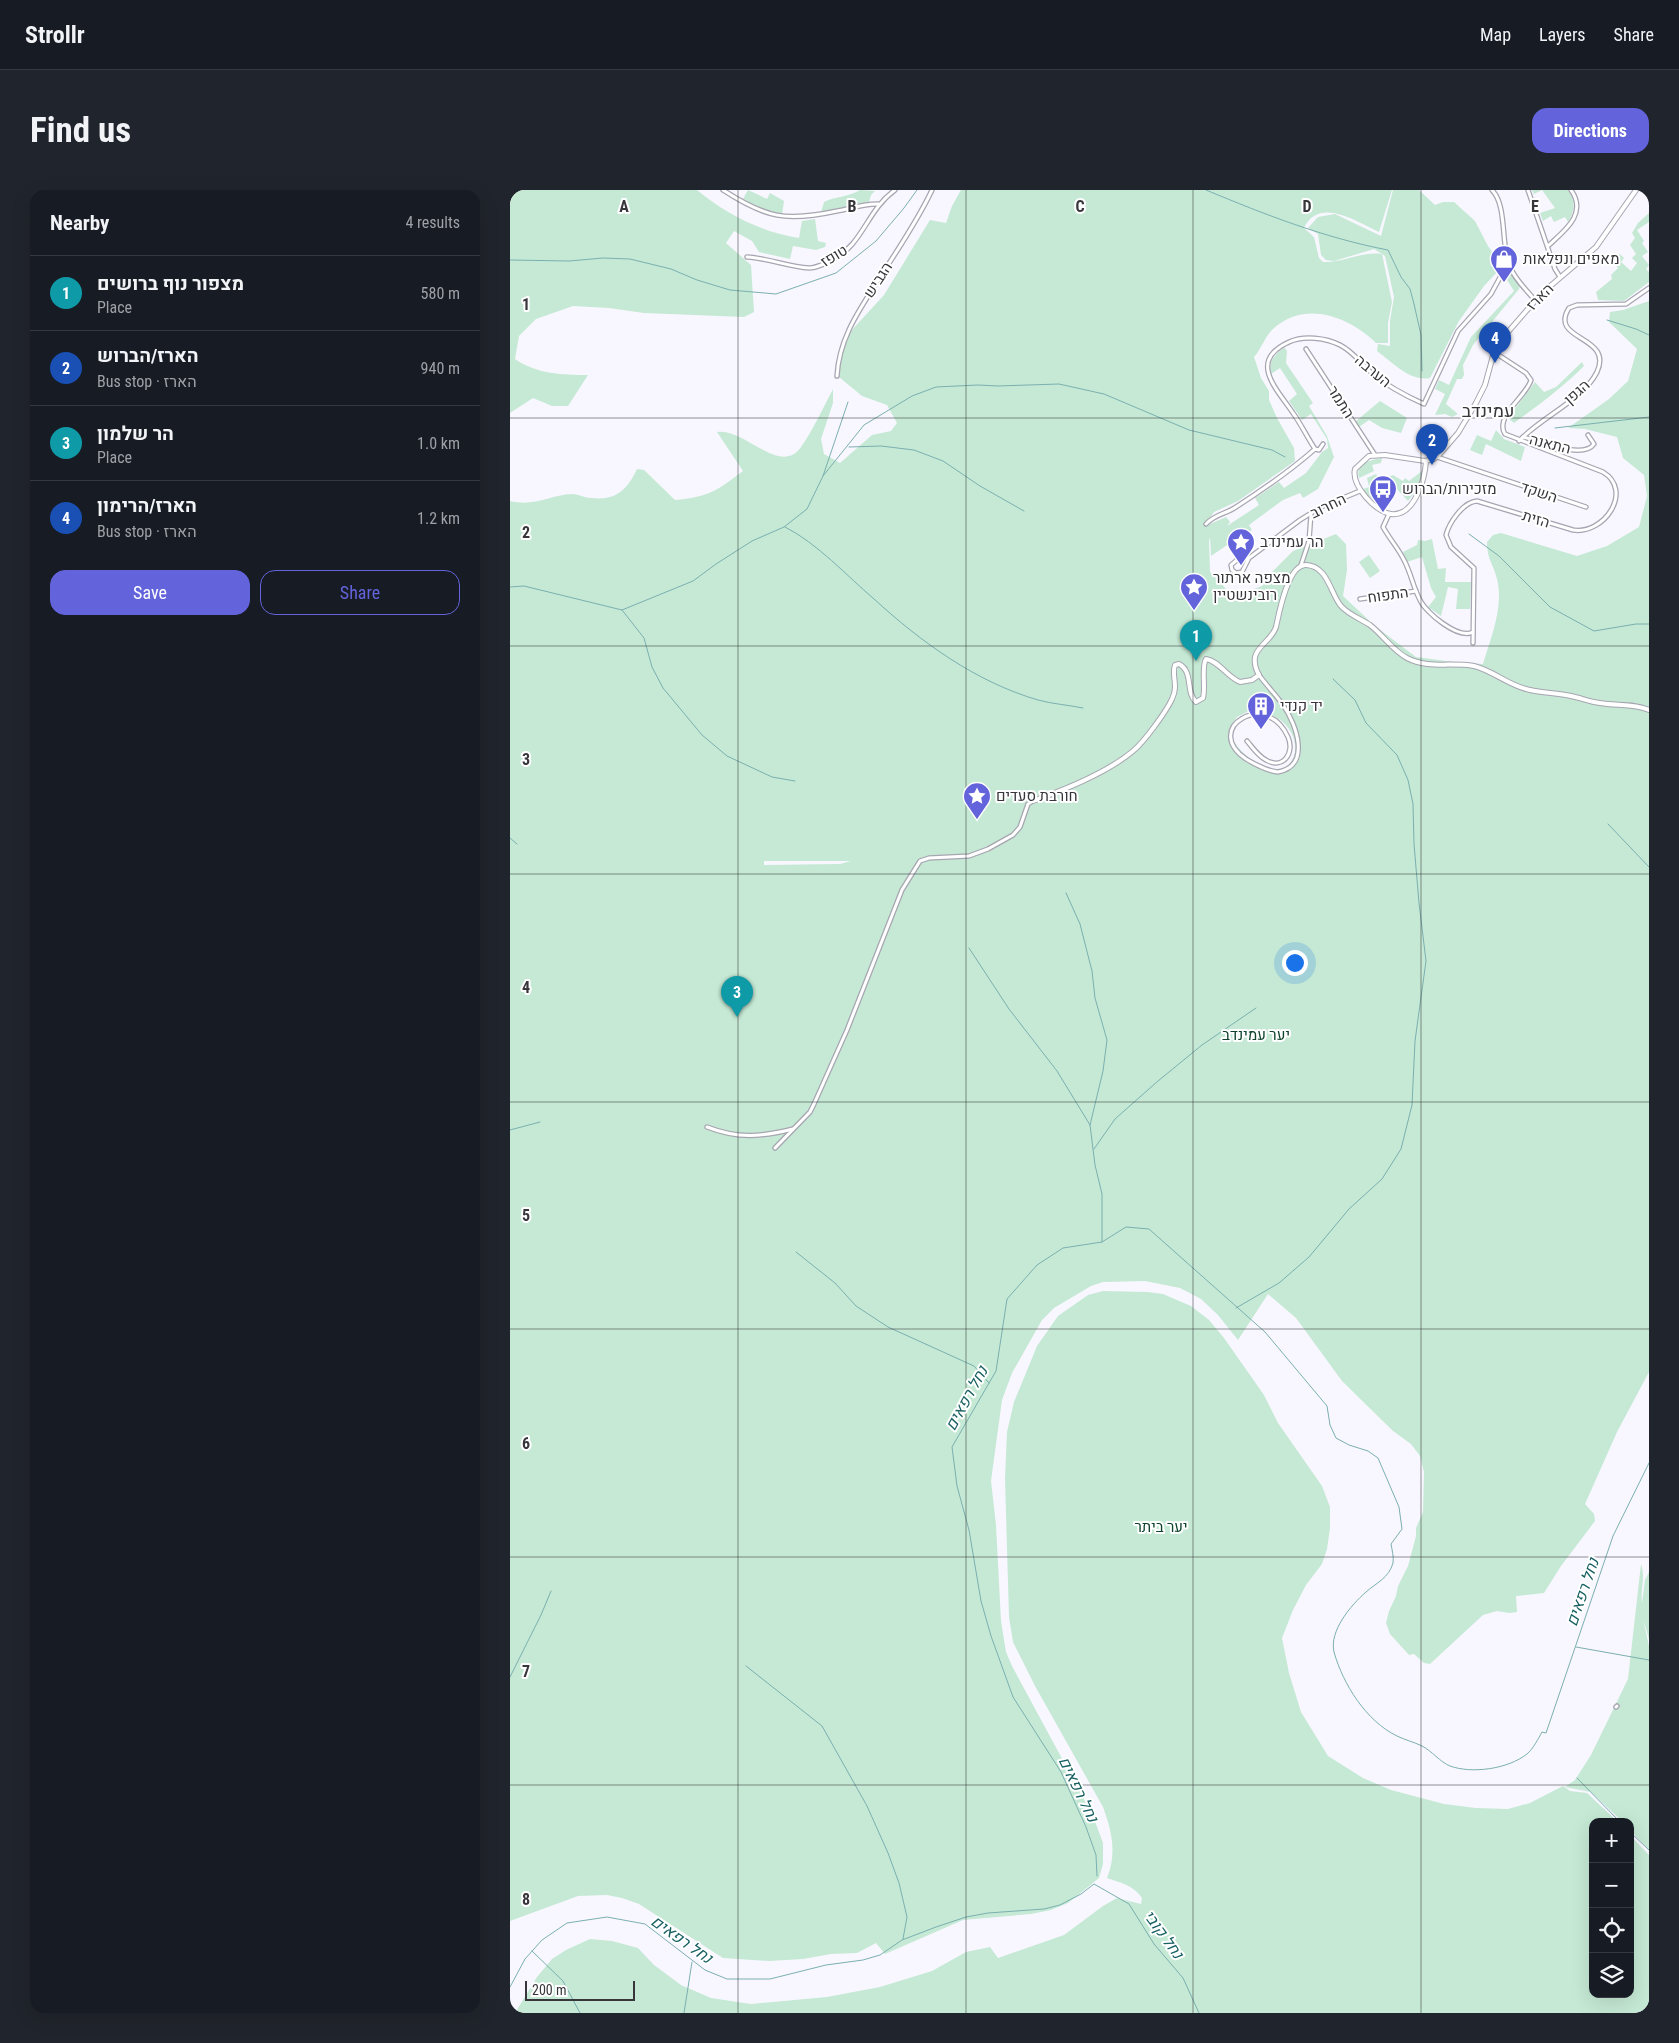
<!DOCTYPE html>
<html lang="en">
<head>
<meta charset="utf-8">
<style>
	:root { --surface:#171b24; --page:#20242c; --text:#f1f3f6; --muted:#9ea1a6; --line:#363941; --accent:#6363db }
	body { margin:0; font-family:"Roboto Condensed",Heebo,sans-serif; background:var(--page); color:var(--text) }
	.controls { position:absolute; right:15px; bottom:15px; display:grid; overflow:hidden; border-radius:10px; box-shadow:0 5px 20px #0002 }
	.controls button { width:45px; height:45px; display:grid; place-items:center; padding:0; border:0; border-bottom:1px solid var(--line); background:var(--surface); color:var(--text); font:25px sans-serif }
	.scale { position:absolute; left:15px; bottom:12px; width:110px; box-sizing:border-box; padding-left:5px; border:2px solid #36363b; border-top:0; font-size:14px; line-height:18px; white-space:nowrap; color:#36363b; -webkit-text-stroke:4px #fff; paint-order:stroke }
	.you { position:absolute; left:784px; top:772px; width:18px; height:18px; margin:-12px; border:4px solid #fff; border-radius:50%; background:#1a73e8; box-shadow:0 0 0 8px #1a73e833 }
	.badge { display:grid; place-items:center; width:32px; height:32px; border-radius:50%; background:var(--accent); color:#fff; font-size:16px; font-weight:700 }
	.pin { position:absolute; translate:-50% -41px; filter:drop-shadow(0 1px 2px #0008) }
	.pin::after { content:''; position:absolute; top:26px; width:18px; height:15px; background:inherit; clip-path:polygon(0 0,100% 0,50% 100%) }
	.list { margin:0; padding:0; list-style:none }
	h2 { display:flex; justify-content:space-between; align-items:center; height:65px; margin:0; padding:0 20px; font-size:21px }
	h2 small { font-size:16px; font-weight:400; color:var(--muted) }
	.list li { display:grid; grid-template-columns:32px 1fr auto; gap:15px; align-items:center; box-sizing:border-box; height:75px; padding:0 20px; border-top:1px solid var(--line) }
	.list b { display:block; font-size:19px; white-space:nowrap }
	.list p { margin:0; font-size:16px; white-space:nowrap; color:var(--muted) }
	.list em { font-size:16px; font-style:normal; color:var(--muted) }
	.actions { display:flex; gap:10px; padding:15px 20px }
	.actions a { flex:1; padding:11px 0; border:1px solid var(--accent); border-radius:15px; text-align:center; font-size:18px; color:var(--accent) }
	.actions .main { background:var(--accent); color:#fff }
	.icon { flex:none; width:28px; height:28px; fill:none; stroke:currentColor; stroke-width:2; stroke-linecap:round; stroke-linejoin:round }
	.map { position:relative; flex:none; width:1139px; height:1823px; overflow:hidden; border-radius:15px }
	header { display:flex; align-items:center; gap:30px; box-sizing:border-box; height:70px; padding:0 25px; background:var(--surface); border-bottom:1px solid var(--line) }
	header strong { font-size:24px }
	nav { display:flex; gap:28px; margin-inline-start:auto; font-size:18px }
	.intro { display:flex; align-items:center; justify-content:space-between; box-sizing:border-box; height:120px; padding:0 30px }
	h1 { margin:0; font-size:35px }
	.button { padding:12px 22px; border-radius:15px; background:var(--accent); color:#fff; font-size:18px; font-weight:700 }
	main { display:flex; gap:30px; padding:0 30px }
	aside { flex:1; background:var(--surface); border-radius:15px; box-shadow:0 5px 20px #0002 }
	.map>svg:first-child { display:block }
	.green { fill:#c5e9d4; fill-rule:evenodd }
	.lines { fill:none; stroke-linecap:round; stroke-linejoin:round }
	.stream { stroke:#7bafb0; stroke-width:1 }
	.minor-casing { stroke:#a7a5b1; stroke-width:5.5 }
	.tertiary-casing { stroke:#a7a5b1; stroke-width:6 }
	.secondary-casing { stroke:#a7a5b1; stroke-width:6 }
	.minor { stroke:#fff; stroke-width:3 }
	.tertiary { stroke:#fff; stroke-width:4 }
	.secondary { stroke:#fff; stroke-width:4 }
	.grid { fill:none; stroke:#36363b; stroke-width:1; stroke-opacity:0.55 }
	.labels { text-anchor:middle; stroke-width:4; stroke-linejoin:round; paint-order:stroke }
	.street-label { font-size:15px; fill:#36363b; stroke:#fff }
	.poi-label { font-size:15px; fill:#36363b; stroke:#fff; text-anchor:start }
	.park-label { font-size:15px; fill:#0d422b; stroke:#fff }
	.water-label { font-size:16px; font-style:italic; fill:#186062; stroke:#fff }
	.quarter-label { font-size:18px; fill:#36363b; stroke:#fff }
	.grid-label { font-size:16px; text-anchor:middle; font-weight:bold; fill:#36363b; stroke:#fff; stroke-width:4; stroke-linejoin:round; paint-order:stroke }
</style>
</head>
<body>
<header>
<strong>Strollr</strong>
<nav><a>Map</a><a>Layers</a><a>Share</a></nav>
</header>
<div class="intro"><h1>Find us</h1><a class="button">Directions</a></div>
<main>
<aside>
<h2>Nearby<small>4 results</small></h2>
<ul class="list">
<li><span class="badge" style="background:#0f9aa8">1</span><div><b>מצפור נוף ברושים</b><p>Place</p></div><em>580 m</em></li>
<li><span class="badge" style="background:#1a4fb4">2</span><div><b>הארז/הברוש</b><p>Bus stop · הארז</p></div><em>940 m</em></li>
<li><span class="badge" style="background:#0f9aa8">3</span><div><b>הר שלמון</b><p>Place</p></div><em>1.0 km</em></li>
<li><span class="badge" style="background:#1a4fb4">4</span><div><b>הארז/הרימון</b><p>Bus stop · הארז</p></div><em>1.2 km</em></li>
</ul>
<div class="actions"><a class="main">Save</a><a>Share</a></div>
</aside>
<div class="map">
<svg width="1139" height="1823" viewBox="0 0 1139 1823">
	<rect width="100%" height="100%" fill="#f8f7ff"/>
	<!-- green -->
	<g class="green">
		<path d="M0,0H187C216,24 251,42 289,48L292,31L305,29L308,51L316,53L315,57L306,60L283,56L280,69L249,62L242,51L224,41L216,53L241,75L244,122L234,127L134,123L99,118L63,116L26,129L9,146L5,169C26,184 53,185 78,185L58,216H42L23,208L0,223Z"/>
		<path d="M238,0L257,9L260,3L274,11L272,25L251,19L233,9Z"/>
		<path d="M350,0L365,1L361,5L359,12L311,22L314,12C326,6 339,7 350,0Z"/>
		<path d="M451,0H882L869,42C847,32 809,6 794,38L804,47L809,68L813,72C833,73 852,61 872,64L864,59L824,71L816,70L811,65L808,44L798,38L808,27L825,24L871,46L883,0H909L925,15L933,12H944L965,31L978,56L993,76L974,96L949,131L920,188C900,192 882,172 867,161L868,154L880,156V131L884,107L875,66L872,64L882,112L878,133V153H866C838,126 793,109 761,141C754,149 751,159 744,167L751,188L759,201V210L767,228L784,258L785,271L728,311L704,322L697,332L700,334L716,327L720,332L717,336L749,315L745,308L769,292L774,298L796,283L812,262L818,258L817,249L801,224L792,230L779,211L787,204L770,178L761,184C758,171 765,165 774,157L777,161L776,173L803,213L799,216L817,246L824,267L808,299L793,308L790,303L773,310L739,335L742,340L726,352L723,351L701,366L700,347L699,351L700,382L718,401L726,406L752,396L759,385L783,361L826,344L836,354L837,380L833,406L865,436L906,467L944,472L973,474C981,447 994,417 987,389C984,375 977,370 977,352L983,345L991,343L1067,366L1097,356L1129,337L1137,306L1134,285L1113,268L1107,247L1075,239L1058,238L1099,209L1118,191L1127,159L1099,132L1100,122L1113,120L1139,111V1182L1107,1242L1075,1314L1084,1324L1085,1331L1051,1376L1034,1403L1006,1406L1007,1422L999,1423L987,1421L973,1425L920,1474L914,1473L904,1464L899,1465L880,1444L876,1433L879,1421L886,1406L888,1396L898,1376L906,1346V1338L913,1322L914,1282L910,1266L901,1254L883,1241L832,1191L786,1128L758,1104L728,1150L708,1125L691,1109L670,1098L635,1091L593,1092L581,1096L544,1118L532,1130L502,1183L492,1210L481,1291L486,1335L491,1431L496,1462L502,1476L583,1626L593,1653V1674L589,1688L558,1713L541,1720L521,1724L453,1730L375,1764L366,1753L347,1763L321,1764L293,1769L259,1771L213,1768L129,1714L112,1708L97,1705L68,1706L0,1731V311C24,317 40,305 62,304C68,304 75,308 81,308C106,311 117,300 127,279L134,280L165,310C198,307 207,301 233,281L207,242C234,237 270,287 291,257C303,240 313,218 323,199V213L311,249L314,264L330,273L362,245L381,241L387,233L377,215L352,206L329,187L330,170L340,142L374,105L420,30L436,33L442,16ZM739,521C804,521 796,606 743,570C730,562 722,553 720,537L727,527ZM254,671H341L330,674L254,675Z"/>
		<path d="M1022,0H1058C1066,11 1065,21 1058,32L1055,27L1044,32L1041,26L1033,31L1030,23L1045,18L1032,0L1024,4Z"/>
		<path d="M1139,23V32L1127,40L1134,51L1132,53L1138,62L1132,66L1139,75L1136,79L1139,82V92L1114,111L1088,110L1086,102L1102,89L1101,85L1108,78L1102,71L1110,64L1114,68L1111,72L1121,81L1127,73L1122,68L1126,64L1120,55L1125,48L1122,43L1128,33Z"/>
		<path d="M998,81L1010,96L1009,99L963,155L953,175L954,185L952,189H947L936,214L948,224L942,227L935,224L925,225L935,204L925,199L929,190L939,195L961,147L1004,101L994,85Z"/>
		<path d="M1072,172L1074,176C1053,197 1029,215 1004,233L998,228L1025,192L1034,202L1046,197Z"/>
		<path d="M870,211L897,228L891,243L872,238L859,230L849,237L845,232Z"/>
		<path d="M986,240L994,249L1015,257L1011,271L976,254L972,265L960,260L967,245L981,251Z"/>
		<path d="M872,268L871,273L862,275L864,281L849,288C845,273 861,270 872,268Z"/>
		<path d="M912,281L908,298L898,311L885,297L878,301L866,304L867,308L865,310L850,300L859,297L857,288L866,284L870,291L883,285L893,291L895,288L899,291Z"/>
		<path d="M922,349L928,379L936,378L935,392H961L960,419H946L948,399L938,397L931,426L918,417L926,407L921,398L912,367L897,372L893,362L907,355L908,350L915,351Z"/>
		<path d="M859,365L870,381L860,388L849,372Z"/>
		<path d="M593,1101L638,1102L653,1104L681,1116L699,1130L714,1148L754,1205L768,1233L812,1296L820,1317V1338L817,1359L812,1374L796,1395L783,1420L772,1448L779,1483L791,1522L818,1566L853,1588L881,1600L934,1614L966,1618L998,1619L1020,1613L1053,1596L1060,1601L1077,1603L1108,1632H1083V1804H1120V1645L1139,1665V1823H5L27,1787L42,1769L56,1760L80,1749L102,1751L128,1758L144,1775L171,1795L201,1808L241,1814L317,1807L370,1797L422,1781L456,1762L480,1757L488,1768L554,1745L593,1716L607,1708L631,1714L632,1708C623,1695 611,1693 597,1688C607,1663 602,1642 593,1617L525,1496L503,1452L499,1427L495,1288L497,1242L504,1212L527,1156L548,1126L578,1105Z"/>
		<path d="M1131,1374C1136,1389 1130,1398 1132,1413L1135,1390L1139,1382V1449L1133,1429L1139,1456V1660L1120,1640V1632H1113L1081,1602L1055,1597L1065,1590L1081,1565L1118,1489Z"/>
	</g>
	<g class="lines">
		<!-- stream -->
		<g class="stream">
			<path d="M696,0C756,25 815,48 878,60L891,87L900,99L904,114L911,145L912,181"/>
			<path d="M0,70L59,71L93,68L120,69L161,79L187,90L220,100L266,104L326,83L366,51L394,18L407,0"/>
			<path d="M1097,130L1126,139L1139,145"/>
			<path d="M1045,238L1139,227"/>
			<path d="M339,257L371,256L404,260L433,271L470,296L514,321"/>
			<path d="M313,286L354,235L402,206L426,197L468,195L488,196L549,194L594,204L679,240L762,260L775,267"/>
			<path d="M275,337C307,353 337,386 364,409C411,452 466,492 528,510C543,514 558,515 573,518"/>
			<path d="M959,344L989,366L1040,417L1084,441L1126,434H1139"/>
			<path d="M0,397L14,396L112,420L183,391L206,374L242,351L274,337L297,319L313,286L338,212"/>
			<path d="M112,420L134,448L142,477L153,498L192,545L217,566L262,587L285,591"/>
			<path d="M1098,634L1139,677"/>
			<path d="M0,648L7,654"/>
			<path d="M556,703L570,734L582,781L585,808L597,850L593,881L580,935L585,975L592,1004V1052"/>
			<path d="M459,758L499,819L547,881L580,935"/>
			<path d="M0,940L30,932"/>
			<path d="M584,959L605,929L648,891L692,855L746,818"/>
			<path d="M286,1062L325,1093L346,1116L378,1137L464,1176L479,1193"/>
			<path d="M726,1118L769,1093L799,1067L839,1019L872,989L891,959L902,915L905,851L916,771L909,713L904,654L903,614L898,590L887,565L856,533L845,510L823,489"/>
			<path d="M1066,1457L1139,1470"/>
			<path d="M236,1476L312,1536L357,1616L378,1663L389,1693L397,1727L393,1749"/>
			<path d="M0,1487L31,1425L41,1401"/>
			<path d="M1067,1588L1110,1632"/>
			<path d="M1120,1642L1139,1660"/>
			<path d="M587,1686L586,1665L576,1637L551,1582L503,1507L481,1446L471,1411L459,1340L447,1296L442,1257L486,1181L497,1109L527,1075L553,1058L592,1052L616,1037L639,1039L755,1142L817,1216L820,1235L826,1248L839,1255L858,1261L868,1268L889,1317L892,1339L881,1354C882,1360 884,1367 883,1373C879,1388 866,1393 856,1402C841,1415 819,1441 824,1462C833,1494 856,1531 887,1546C895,1550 904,1552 912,1556C922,1561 930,1572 940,1576C962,1584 998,1579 1017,1564C1023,1559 1028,1549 1032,1542L1036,1543L1103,1346L1139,1273"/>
			<path d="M22,1761L53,1791L70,1823"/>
			<path d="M0,1797L15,1769L32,1750L57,1733L97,1727L135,1734L195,1780L217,1789H260L316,1775L353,1770L370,1765L392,1750L426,1737L456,1727L478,1723L534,1719L550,1715L571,1704L584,1694L619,1714L644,1754L673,1788L689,1823"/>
			<path d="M174,1823L182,1772"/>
		</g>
		<!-- minor casing -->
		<g class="minor-casing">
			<g id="minor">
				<path d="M213,0C256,28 276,32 327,21C340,19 355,13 369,14"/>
				<path d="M982,0C997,15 991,53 999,75C1004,88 1016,100 1025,110"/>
				<path d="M1018,0L1045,79L1050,87"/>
				<path d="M1038,56C1054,41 1078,24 1061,0"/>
				<path d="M237,67C258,68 279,77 299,78C307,78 313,74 321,71C354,54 356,21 385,0"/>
				<path d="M796,159L865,265"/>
				<path d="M327,186C329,149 348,122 367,92C386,62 407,32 422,0"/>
				<path d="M1013,247C1029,251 1073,270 1084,254L1078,245"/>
				<path d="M1009,251C1030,228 1074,209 1087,182C1104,145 1038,151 1059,118L1067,115L1116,114L1139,98"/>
				<path d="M813,254L809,260L805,259C797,247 791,234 783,223C767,199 737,171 779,152C794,145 816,148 830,155C844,162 851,174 862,183C877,196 896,206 914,214L948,141L981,104L993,82L999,76"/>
				<path d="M927,267L1076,317"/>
				<path d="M879,324L873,337C879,348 888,358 894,370C901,383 903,397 910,410C916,423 949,450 963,442"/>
				<path d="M696,334C705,324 716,324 726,317C754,299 780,281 805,259"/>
				<path d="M739,368L727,370L721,375L722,380L726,383L732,382L739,368L790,330L811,317L850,301"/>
				<path d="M791,375L799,351L801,324"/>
				<path d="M850,409L906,401"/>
				<path d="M963,453L964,378L941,357L936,345C939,333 953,312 967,311L1063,340C1094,345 1124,301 1093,282L995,244C984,226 1017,206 1021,190L1016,183L984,162"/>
				<path d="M737,551C743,558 748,566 756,570C773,580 785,563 778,547C757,499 691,538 736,569C746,575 757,581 768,582C801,576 787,535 773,515C766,505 757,496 749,485"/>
				<path d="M197,937C228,949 251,947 283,939"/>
				<path d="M265,958L300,922L304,914L337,840L392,700L410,671L419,668L459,666L478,659L503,645L510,637L518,614L523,611"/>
				<path d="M1106,1517L1107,1516"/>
			</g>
		</g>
		<!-- tertiary casing -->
		<g class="tertiary-casing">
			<g id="tertiary">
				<path d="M916,271C915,288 905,327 881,324C865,322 841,295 845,279L859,266L875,265L915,271L924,269L929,265L948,243L966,213L975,195L984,162L991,150L1031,104L1086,57L1126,0"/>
				<path d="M523,611C554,600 598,582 623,561C634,552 656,522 662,509C669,495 661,485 665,475L669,474C684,482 675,502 686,512L693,508C696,497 691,477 696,469C709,471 717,487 730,492L742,490L749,485"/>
			</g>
		</g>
		<!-- secondary casing -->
		<g class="secondary-casing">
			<path id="secondary" d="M749,485C746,480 744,474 745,467C747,456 762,450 766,437C769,423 778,374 796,375C818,376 820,403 831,416C839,425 851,429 860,435C873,445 882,460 897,468C918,479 941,472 964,476C984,481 999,496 1020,500C1033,503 1047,503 1061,506C1071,508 1080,512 1090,513C1106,516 1124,513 1139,520"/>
		</g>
		<!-- minor -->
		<use href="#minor" class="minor"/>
		<!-- tertiary -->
		<use href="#tertiary" class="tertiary"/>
		<!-- secondary -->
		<use href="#secondary" class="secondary"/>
	</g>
	<!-- grid -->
	<path class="grid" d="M228,0V1823M456,0V1823M683,0V1823M911,0V1823M0,228H1139M0,456H1139M0,684H1139M0,912H1139M0,1139H1139M0,1367H1139M0,1595H1139"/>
	<!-- icons -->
	<defs>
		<g id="shop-pin" transform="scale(1.4375)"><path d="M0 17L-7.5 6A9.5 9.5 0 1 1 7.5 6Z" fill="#6363db" stroke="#fff"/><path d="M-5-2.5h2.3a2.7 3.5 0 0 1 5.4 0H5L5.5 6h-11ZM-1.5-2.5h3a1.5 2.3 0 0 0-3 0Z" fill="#fff"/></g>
		<g id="bus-pin" transform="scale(1.4375)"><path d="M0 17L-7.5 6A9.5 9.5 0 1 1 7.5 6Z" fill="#6363db" stroke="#fff"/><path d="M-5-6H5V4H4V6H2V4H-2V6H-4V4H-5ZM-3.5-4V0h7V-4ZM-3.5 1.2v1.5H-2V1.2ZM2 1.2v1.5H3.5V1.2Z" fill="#fff"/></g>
		<g id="sight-pin" transform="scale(1.4375)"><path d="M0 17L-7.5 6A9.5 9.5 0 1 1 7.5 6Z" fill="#6363db" stroke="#fff"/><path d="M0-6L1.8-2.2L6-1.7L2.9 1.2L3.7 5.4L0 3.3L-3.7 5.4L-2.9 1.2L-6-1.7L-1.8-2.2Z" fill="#fff"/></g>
		<g id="building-pin" transform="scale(1.4375)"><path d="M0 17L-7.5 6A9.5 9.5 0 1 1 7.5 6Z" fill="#6363db" stroke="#fff"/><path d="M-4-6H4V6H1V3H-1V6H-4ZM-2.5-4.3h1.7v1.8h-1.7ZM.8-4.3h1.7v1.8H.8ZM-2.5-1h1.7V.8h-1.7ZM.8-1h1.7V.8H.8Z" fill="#fff"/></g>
	</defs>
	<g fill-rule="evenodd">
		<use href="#shop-pin" x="994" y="69"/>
		<use href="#bus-pin" x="873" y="299"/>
		<use href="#sight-pin" x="731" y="352"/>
		<use href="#sight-pin" x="684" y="397"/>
		<use href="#building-pin" x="751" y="516"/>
		<use href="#sight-pin" x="467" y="606"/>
	</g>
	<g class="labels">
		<!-- street labels -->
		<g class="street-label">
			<text transform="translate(324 66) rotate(-31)" y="5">טופז</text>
			<text transform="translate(368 90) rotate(-57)" y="5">הגביש</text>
			<text transform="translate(1030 107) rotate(-45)" y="5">הארז</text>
			<text transform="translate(863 181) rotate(40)" y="5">הערבה</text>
			<text transform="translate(1067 202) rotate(-42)" y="5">הגפן</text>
			<text transform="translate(831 212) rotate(57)" y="5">התמר</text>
			<text transform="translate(1040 254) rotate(14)" y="5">התאנה</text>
			<text transform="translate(1029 302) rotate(18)" y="5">השקד</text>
			<text transform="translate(818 316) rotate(-26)" y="5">החרוב</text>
			<text transform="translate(1026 329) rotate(17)" y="5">הזית</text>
			<text transform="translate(878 405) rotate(-8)" y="5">התפוח</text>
		</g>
		<!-- poi labels -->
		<g class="poi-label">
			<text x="1013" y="74">מאפים ונפלאות</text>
			<text x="892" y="304">מזכירות/הברוש</text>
			<text x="750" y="357">הר עמינדב</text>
			<text x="703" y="393">מצפה ארתור<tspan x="703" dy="17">רובינשטיין</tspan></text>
			<text x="770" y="521">יד קנדי</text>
			<text x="486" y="611">חורבת סעדים</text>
		</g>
		<!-- park labels -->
		<g class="park-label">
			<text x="746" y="850">יער עמינדב</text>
			<text x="651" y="1342">יער ביתר</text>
		</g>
		<!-- water labels -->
		<g class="water-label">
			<text transform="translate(456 1208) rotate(-61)" y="6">נחל רפאים</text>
			<text transform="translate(1072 1402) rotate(-71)" y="6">נחל רפאים</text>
			<text transform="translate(569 1599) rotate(64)" y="6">נחל רפאים</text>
			<text transform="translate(654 1744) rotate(54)" y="6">נחל קובי</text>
			<text transform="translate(172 1749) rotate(35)" y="6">נחל רפאים</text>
		</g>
		<!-- quarter labels -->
		<g class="quarter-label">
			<text x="978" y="227">עמינדב</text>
		</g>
	</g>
	<g class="grid-label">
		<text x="114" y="22">A</text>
		<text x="342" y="22">B</text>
		<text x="570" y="22">C</text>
		<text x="797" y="22">D</text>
		<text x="1025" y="22">E</text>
		<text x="16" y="120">1</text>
		<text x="16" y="348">2</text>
		<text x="16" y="575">3</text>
		<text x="16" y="803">4</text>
		<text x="16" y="1031">5</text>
		<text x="16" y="1259">6</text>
		<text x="16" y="1487">7</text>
		<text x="16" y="1715">8</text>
	</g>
</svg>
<div class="controls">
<button>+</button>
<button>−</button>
<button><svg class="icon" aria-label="locate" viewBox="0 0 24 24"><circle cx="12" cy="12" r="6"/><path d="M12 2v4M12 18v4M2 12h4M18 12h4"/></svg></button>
<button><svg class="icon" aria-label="layers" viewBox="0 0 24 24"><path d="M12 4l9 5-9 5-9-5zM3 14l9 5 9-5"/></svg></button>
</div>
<div class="scale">200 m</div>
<div class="you"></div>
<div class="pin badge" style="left:686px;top:471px;background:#0f9aa8">1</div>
<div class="pin badge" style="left:922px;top:275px;background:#1a4fb4">2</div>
<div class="pin badge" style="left:227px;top:827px;background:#0f9aa8">3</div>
<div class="pin badge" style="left:985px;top:173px;background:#1a4fb4">4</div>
</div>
</main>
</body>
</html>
